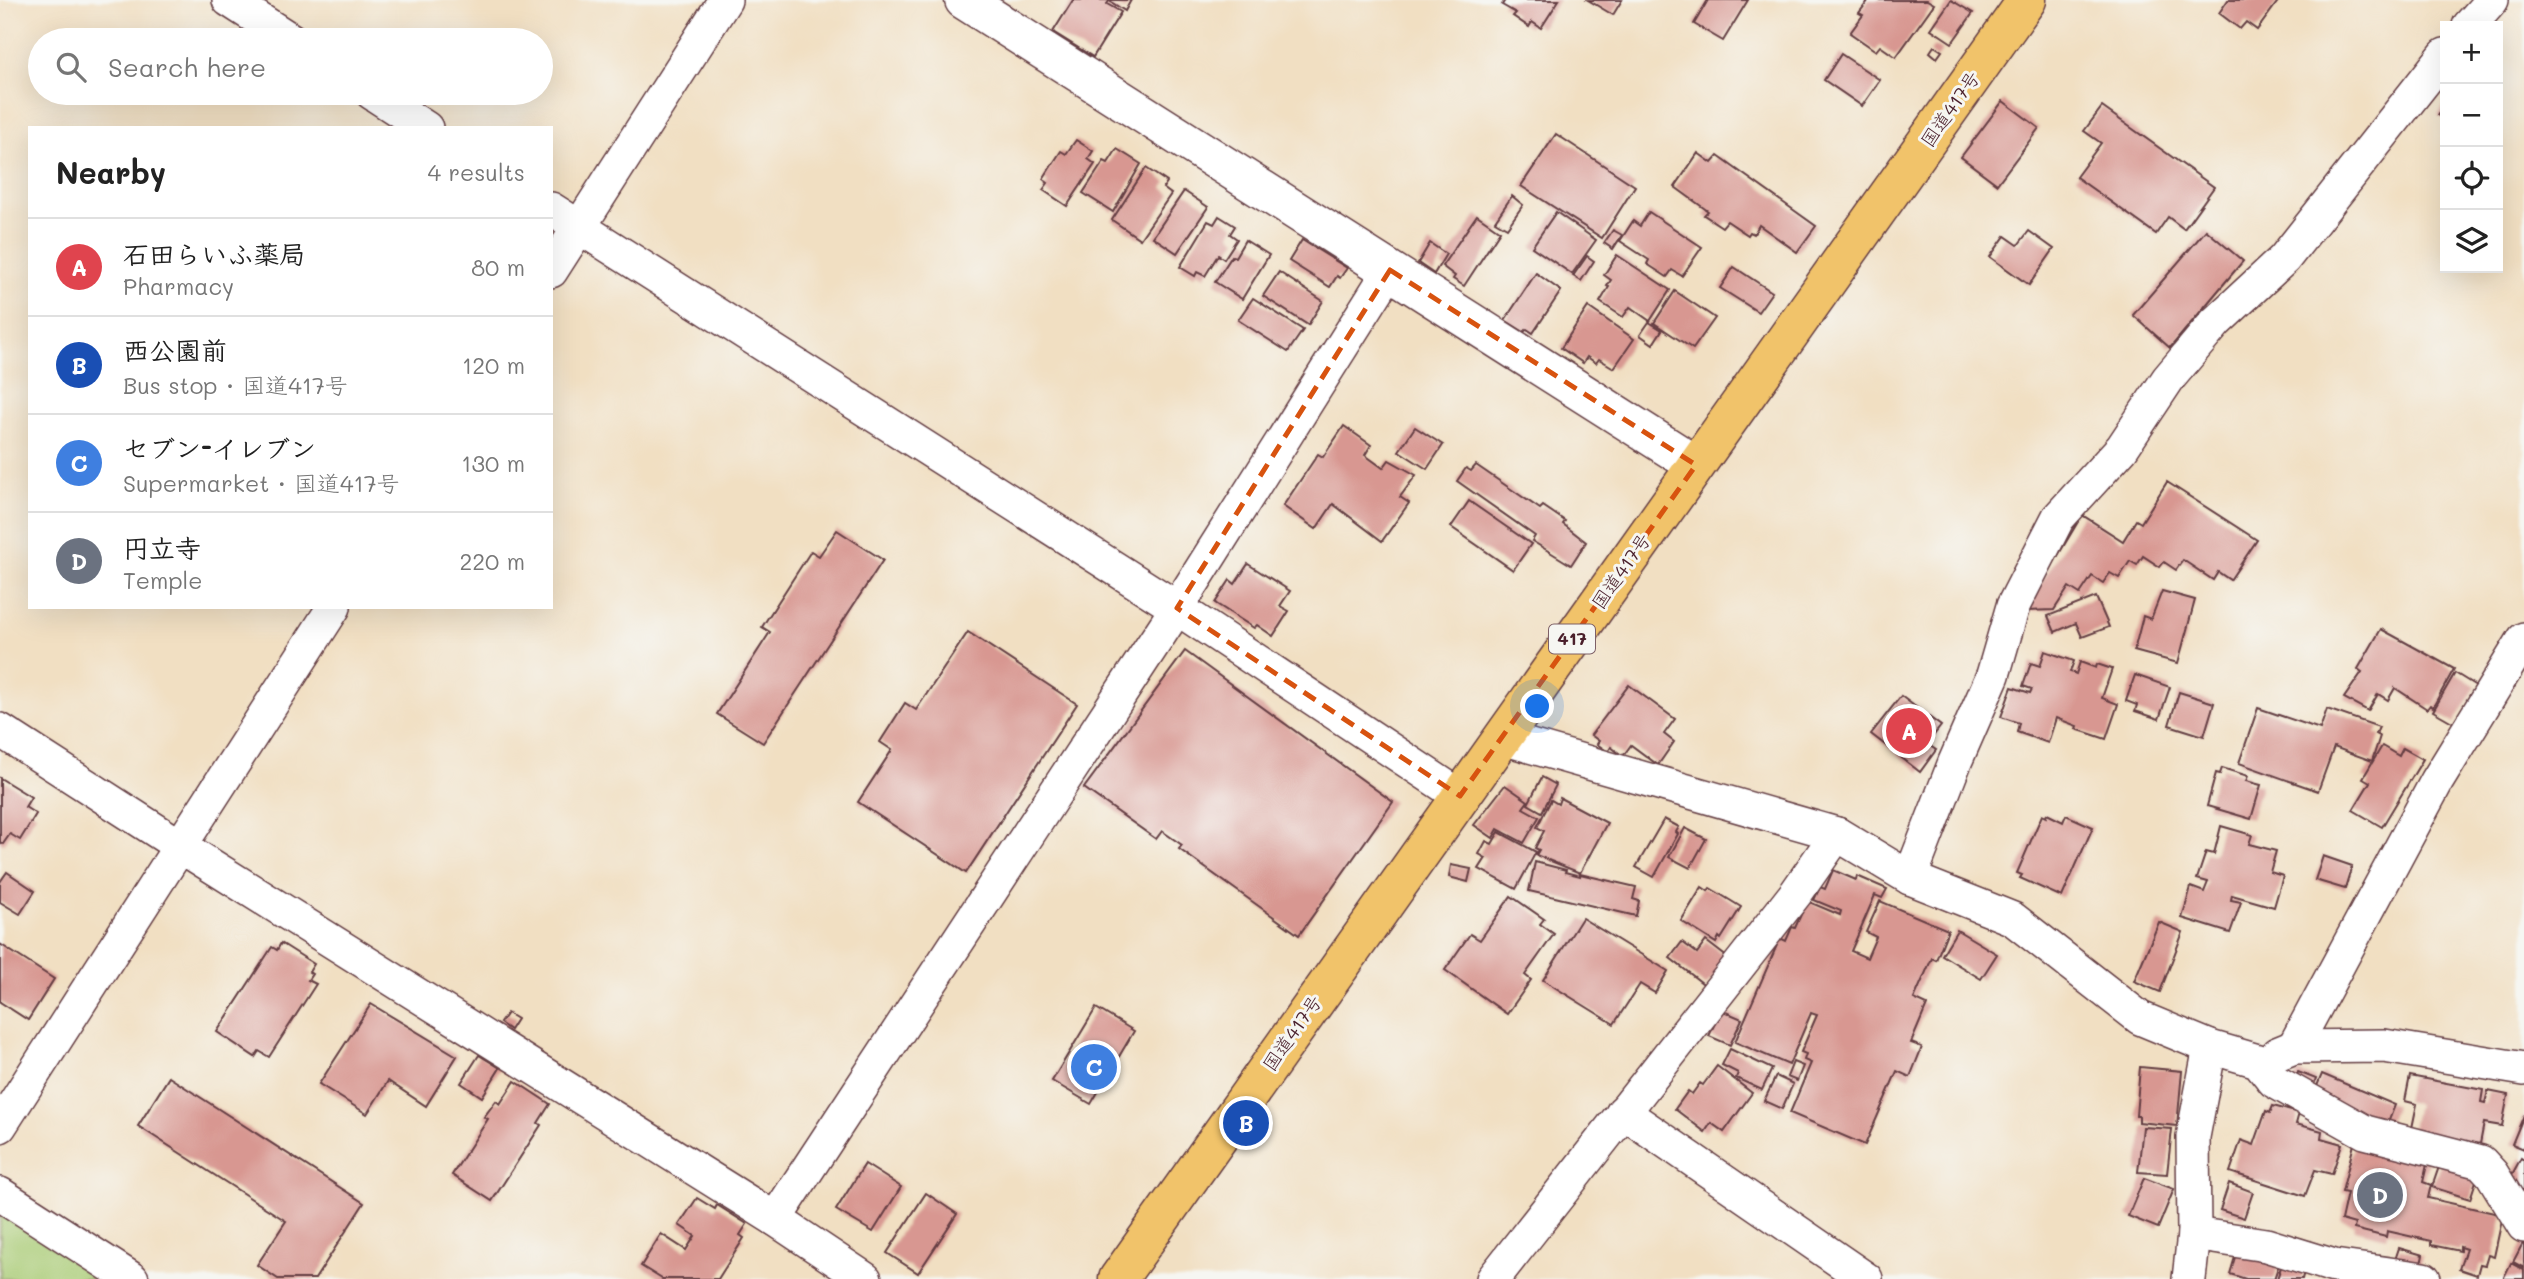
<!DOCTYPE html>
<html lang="en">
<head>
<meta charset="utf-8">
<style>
	:root { --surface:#fff; --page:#f6f6f6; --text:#222; --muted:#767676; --line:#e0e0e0; --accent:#0b8043 }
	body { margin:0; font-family:Mali,"Klee One",sans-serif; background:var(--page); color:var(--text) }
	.controls { position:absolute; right:21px; top:21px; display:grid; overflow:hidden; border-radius:0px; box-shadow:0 7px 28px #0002 }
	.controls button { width:63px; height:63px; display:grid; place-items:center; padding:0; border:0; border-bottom:2px solid var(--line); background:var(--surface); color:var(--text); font:35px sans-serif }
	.you { position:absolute; left:1538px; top:707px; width:24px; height:24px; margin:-18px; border:5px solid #fff; border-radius:50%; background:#1a73e8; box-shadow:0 0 0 10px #1a73e833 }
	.badge { display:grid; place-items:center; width:46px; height:46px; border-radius:50%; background:var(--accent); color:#fff; font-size:23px; font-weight:700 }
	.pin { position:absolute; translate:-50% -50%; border:4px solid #fff; box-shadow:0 2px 7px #0006 }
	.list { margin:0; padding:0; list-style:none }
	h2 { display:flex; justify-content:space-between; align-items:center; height:91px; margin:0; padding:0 28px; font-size:30px }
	h2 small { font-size:23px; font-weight:400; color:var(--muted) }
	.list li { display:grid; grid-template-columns:46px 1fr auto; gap:21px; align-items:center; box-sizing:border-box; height:98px; padding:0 28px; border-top:2px solid var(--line) }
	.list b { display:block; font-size:26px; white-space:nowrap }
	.list p { margin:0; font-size:23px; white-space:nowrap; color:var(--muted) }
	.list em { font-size:23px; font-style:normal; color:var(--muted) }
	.icon { flex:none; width:38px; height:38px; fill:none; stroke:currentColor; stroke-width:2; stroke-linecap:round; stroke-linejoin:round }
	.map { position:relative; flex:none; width:2524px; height:1279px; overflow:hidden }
	.search { position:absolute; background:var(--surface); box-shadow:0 7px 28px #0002; left:28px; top:28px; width:525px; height:77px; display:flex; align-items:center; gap:18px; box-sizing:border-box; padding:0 24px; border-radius:38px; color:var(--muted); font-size:26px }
	.panel { position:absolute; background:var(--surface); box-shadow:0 7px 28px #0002; left:28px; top:126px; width:525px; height:483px; border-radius:0px }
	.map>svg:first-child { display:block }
	.green { fill:#a9cb74; stroke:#7a7550; stroke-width:2 }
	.building { fill:#d89791 }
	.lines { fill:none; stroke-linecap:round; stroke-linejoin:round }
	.minor-casing { stroke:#633c42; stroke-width:36 }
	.tertiary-casing { stroke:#633c42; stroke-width:41 }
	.trunk-casing { stroke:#633c42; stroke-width:41 }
	.minor { stroke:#fff; stroke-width:33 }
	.tertiary { stroke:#fff; stroke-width:38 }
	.trunk { stroke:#f1c36a; stroke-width:38 }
	.marked { fill:none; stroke:#d8530f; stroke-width:5; stroke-dasharray:14 9; stroke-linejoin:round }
	.labels { text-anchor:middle; stroke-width:6; stroke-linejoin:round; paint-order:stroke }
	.shield { fill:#f6f6f2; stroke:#7e6067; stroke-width:2 }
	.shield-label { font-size:18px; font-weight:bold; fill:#4a1f2b }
	.street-label { font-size:19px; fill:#4a1f2b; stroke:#f6f6f2 }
</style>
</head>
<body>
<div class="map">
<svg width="2524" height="1279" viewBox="0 0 2524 1279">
	<rect width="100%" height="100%" fill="#f6f6f2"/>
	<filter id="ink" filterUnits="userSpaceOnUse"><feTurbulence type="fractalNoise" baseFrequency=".0143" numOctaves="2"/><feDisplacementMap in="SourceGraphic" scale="14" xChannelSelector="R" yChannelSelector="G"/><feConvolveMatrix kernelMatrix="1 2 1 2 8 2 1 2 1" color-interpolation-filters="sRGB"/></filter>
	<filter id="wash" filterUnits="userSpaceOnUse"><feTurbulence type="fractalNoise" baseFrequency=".00686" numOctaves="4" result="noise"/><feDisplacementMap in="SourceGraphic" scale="28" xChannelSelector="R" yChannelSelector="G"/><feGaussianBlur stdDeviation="1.57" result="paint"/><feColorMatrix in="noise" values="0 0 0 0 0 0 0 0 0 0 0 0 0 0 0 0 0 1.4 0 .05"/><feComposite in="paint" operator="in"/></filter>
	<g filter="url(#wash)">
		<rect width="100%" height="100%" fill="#f1dfc2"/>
		<!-- green -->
		<path class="green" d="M0,1213L103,1279H0Z"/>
		<g id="blocks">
			<!-- building -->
			<g class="building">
				<path d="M1073,0H1110L1107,4L1121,12L1093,57L1053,32Z"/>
				<path d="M1112,0H1131L1125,11L1111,2Z"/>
				<path d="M1505,0H1559L1541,28L1532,22L1529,27L1513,16L1516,13L1502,5Z"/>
				<path d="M1588,0H1622L1613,15Z"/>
				<path d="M1708,0H1748L1723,41L1694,24Z"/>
				<path d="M1869,0H1927L1934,4L1896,57L1880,46L1876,51L1850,33L1863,15L1859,13Z"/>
				<path d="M1951,0L1973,13L1952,43L1931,29Z"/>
				<path d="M2228,0H2279L2257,30L2246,22L2240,29L2219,13Z"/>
				<path d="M1934,46L1942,51L1937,58L1930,52Z"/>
				<path d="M1841,54L1880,80L1862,106L1824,80Z"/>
				<path d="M2003,101L2039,128L1997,184L1961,157Z"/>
				<path d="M2445,104V119L2438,115Z"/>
				<path d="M2102,107L2214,187L2184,229L2168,217L2156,234L2076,177L2101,143L2084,131Z"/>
				<path d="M1556,134L1635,186L1602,238L1521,186Z"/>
				<path d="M1076,140L1093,151L1088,159L1095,164L1067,206L1043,190L1048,183L1043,179L1061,151L1066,154Z"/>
				<path d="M1117,149L1141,164L1113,212L1083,193L1104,161L1108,163Z"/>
				<path d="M1698,153L1712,163L1718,156L1816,226L1797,252L1759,225L1754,234L1750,232L1748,235L1727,221L1722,227L1704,215L1708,211L1675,187Z"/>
				<path d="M1146,168L1167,182L1163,188L1171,194L1140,239L1112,220Z"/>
				<path d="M1184,191L1208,207L1177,253L1153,237Z"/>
				<path d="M1512,196L1523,205L1507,228L1495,221Z"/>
				<path d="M1556,212L1596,240L1572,274L1532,247Z"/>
				<path d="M1649,212L1702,247L1682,276L1672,270L1667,277L1647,264L1649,260L1620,241L1633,221L1640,226Z"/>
				<path d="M1477,215L1500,231L1464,286L1453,279L1455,276L1442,266Z"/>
				<path d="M1219,216L1235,226L1230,234L1237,239L1224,259L1218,255L1205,276L1197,272L1195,276L1180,267L1208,221L1214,224Z"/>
				<path d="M1613,230L1622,235L1613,249L1604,243Z"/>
				<path d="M2206,230L2243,261L2170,348L2133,315Z"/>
				<path d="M2029,231L2054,249L2029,285L1990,257L2005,236L2018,245Z"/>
				<path d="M1245,240L1269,255L1242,299L1215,282L1232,256L1235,257Z"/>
				<path d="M1302,240L1347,268L1340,278L1337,276L1330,287L1289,261Z"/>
				<path d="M1430,243L1446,254L1434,274L1418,263Z"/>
				<path d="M1617,255L1670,290L1650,321L1630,307L1623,317L1600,302L1609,287L1607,286L1611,280L1604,275Z"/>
				<path d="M1587,256L1594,261L1581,281L1573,276Z"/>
				<path d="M1734,267L1772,292L1758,312L1720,288Z"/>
				<path d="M1279,272L1323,301L1308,325L1263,296Z"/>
				<path d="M1536,273L1561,291L1533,333L1527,329L1524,332L1505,320Z"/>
				<path d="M1675,291L1715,318L1693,349L1654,323Z"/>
				<path d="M1253,298L1303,330L1288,352L1238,320Z"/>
				<path d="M1588,307L1634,339L1614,368L1599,359L1596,363L1587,357L1583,363L1561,348Z"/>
				<path d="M1649,322L1662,330L1653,344L1640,335Z"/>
				<path d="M1344,426L1371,445L1365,455L1383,468L1389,460L1416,475L1400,497L1409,503L1382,541L1333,504L1316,529L1283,506L1318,454L1323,457Z"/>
				<path d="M1415,427L1443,445L1427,469L1399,451Z"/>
				<path d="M1476,465L1540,509L1543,506L1565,521L1563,524L1586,542L1571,565L1532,541L1535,536L1457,481L1466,468L1471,471Z"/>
				<path d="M2167,482L2257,540L2230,580L2218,572L2213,580L2183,560L2176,570L2164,562L2160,567L2143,556L2137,565L2130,561L2119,578L2110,573L2103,583L2092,576L2080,594L2069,587L2054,610L2025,611L2082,515L2123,541L2136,520L2141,523Z"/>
				<path d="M1469,501L1531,544L1513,570L1451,527Z"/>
				<path d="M837,530L883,560L763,743L717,714L770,632L762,627L811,551L819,556Z"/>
				<path d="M1248,564L1290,591L1280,606L1289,611L1273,636L1257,625L1254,628L1215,603L1230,580L1235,584Z"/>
				<path d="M2162,591L2195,600L2178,663L2134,651L2143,616L2151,619Z"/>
				<path d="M2096,597L2109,627L2082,637L2076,623L2055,632L2048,616Z"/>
				<path d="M2381,629L2454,669L2433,707L2430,705L2427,709L2395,688L2388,700L2378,694L2368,711L2344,698L2362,672L2358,669Z"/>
				<path d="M968,632L1077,704L966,873L858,802L892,750L880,742L905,703L916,710Z"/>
				<path d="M1185,651L1393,802L1299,935L1179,849L1182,845L1162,831L1156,839L1084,788Z"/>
				<path d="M2045,651L2074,661L2070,672L2076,674L2080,662L2096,668L2097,664L2112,669L2102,698L2118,704L2106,739L2076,729L2077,726L2056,718L2048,743L2017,732L2019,723L2001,717L2012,687L2030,693L2032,689L2023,686L2031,663L2040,666Z"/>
				<path d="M2455,673L2476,686L2454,723L2433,711Z"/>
				<path d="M2135,675L2170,687L2159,719L2135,711L2137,705L2126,701Z"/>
				<path d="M1629,685L1675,719L1664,734L1674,742L1658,765L1631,745L1623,756L1611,747L1608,752L1597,744L1599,741L1591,735Z"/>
				<path d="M2179,692L2214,703L2204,736L2169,725Z"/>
				<path d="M1901,696L1941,726L1927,744L1936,750L1920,772L1871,734Z"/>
				<path d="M2258,708L2320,729L2327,709L2379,727L2376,734L2380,736L2372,761L2334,747L2318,791L2239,763Z"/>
				<path d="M2382,746L2399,756L2403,748L2423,759L2382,827L2353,810L2370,782L2363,778Z"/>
				<path d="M2222,768L2248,776L2246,781L2261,785L2251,819L2207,806L2216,773L2220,774Z"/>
				<path d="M1542,777L1556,785L1542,812L1528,804Z"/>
				<path d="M0,778L31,797L25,807L36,814L20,840L10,834L3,844L0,842Z"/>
				<path d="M1505,785L1528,801L1523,808L1539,817L1524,843L1498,829L1493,838L1474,825Z"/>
				<path d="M1560,798L1607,823L1580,873L1536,855L1539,850L1535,848L1544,831L1537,827L1551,800L1558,804Z"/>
				<path d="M2047,814L2063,822L2066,815L2093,827L2062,897L2020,878L2022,875L2017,873L2042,815L2046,817Z"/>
				<path d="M1664,819L1679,827L1676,832L1678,834L1654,877L1636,867Z"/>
				<path d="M2221,826L2252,835L2249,844L2276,851L2270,872L2283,876L2274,907L2232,895L2231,900L2241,902L2230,933L2182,918L2191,887L2204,892L2208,882L2197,879L2206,852L2214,854Z"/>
				<path d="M1685,828L1706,839L1690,868L1669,857Z"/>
				<path d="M1499,832L1536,852L1516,889L1479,869L1486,858L1479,854L1486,841L1492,844Z"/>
				<path d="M2323,856L2352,866L2345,889L2315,880Z"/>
				<path d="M1535,862L1566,870L1565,872L1580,876V874L1636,887L1633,899L1639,901L1636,916L1529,891Z"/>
				<path d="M1451,865L1471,869L1468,882L1449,877Z"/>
				<path d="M1833,870L1856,880L1857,876L1887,889L1882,898L1875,895L1851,951L1867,958L1876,937L1866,932L1880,901L1948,930L1936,960L1932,958L1914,999L1927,1005L1911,1043L1922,1047L1910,1077L1897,1071L1865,1145L1790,1113L1811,1063L1804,1060L1806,1054L1801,1052L1817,1015L1811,1013L1789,1065L1735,1042L1780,938L1786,941L1792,927L1795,928L1807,901L1840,915L1841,911L1814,900L1820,887L1825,889Z"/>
				<path d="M7,872L35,891L20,914L0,902V882Z"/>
				<path d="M1702,887L1708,891L1710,888L1741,907L1721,939L1719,937L1716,943L1681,921Z"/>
				<path d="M1511,896L1544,919L1540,924L1554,934L1525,975L1531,980L1507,1014L1445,970L1470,934L1480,940Z"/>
				<path d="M1582,918L1668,971L1655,993L1640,984L1614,1024L1543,980Z"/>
				<path d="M2159,922L2183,932L2160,992L2134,981Z"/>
				<path d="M1957,930L1997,954L1981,979L1942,955Z"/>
				<path d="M1706,941L1728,958L1706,986L1670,958L1682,942L1697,953Z"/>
				<path d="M281,943L314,964L309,972L312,974L308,980L316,984L269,1057L259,1051L255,1057L217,1032L272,947L277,950Z"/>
				<path d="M0,944L54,979L28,1020L0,1002Z"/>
				<path d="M371,1004L457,1056L426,1106L388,1081L367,1114L319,1084Z"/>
				<path d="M1096,1008L1134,1031L1091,1104L1052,1081Z"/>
				<path d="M1721,1010L1742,1019L1730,1045L1709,1036Z"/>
				<path d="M507,1013L517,1019L510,1030L500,1023Z"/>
				<path d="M1730,1049L1772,1069L1762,1090L1736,1078L1738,1073L1722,1065Z"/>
				<path d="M479,1055L500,1068L482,1097L461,1083Z"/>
				<path d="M1793,1062L1803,1066L1797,1081L1787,1077Z"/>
				<path d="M1717,1066L1752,1093L1724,1132L1711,1123L1705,1132L1675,1109L1688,1091L1692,1094L1700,1083L1703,1085Z"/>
				<path d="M2140,1067L2182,1071L2177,1126L2139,1122V1116H2136Z"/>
				<path d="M2298,1072L2316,1079L2311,1093L2292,1086Z"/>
				<path d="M2322,1074L2395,1105L2386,1128L2312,1098Z"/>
				<path d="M1776,1076L1793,1084L1782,1109L1764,1101Z"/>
				<path d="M2410,1076L2483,1090L2481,1102L2485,1103L2488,1091L2508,1095L2502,1126L2484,1123L2480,1144L2411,1133L2417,1104L2405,1101Z"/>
				<path d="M169,1077L364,1203L315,1279H278L257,1265L286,1221L138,1126Z"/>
				<path d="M515,1081L550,1104L538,1123L541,1125L492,1201L452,1175L488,1119L484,1117L496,1101L500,1104Z"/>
				<path d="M2273,1106L2299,1113L2296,1124L2322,1131L2321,1138L2342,1144L2332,1174L2315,1170L2305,1196L2230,1172L2241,1140L2254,1145L2266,1111L2270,1113Z"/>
				<path d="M2524,1115V1149L2512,1144Z"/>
				<path d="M2143,1127L2172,1129L2167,1174L2138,1172Z"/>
				<path d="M2354,1144L2429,1156L2423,1182L2431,1185L2428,1198L2503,1215L2494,1257L2488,1255L2485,1265L2480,1264L2477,1275L2459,1269L2466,1249L2460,1247V1251L2431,1245V1241L2387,1231L2386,1237L2354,1229L2355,1224L2341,1220L2347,1193L2342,1192Z"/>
				<path d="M2442,1158L2480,1169L2470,1199L2432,1187Z"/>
				<path d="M2521,1158L2524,1160V1191L2513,1186L2509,1180Z"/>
				<path d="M865,1164L901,1187L873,1232L836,1210Z"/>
				<path d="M2144,1178L2174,1189L2158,1228L2128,1216Z"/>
				<path d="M2229,1183L2253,1192L2244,1218L2220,1210Z"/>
				<path d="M926,1193L957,1214L918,1273L887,1253Z"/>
				<path d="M697,1198L715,1209L717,1205L747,1224L740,1235L744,1238L718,1279H662L641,1266L661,1234L686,1250L695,1236L679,1225Z"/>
				<path d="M2524,1241V1268L2513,1262Z"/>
				<path d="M2238,1247L2280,1261L2274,1279H2246L2230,1274Z"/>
				<path d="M2399,1248L2423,1255L2420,1269L2394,1263Z"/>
				<path d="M2283,1261L2305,1268L2302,1279H2277Z"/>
				<path d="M2511,1263L2524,1270V1279H2503Z"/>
			</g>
		</g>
	</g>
	<g filter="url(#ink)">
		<use href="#blocks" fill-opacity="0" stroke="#633c42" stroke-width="2"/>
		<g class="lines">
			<!-- minor casing -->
			<g class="minor-casing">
				<g id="minor">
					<path d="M229,0L291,40"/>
					<path d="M2469,26L2492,0"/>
					<path d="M372,93L426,128"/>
					<path d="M551,209L1177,608L1460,796"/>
					<path d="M551,271L725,0"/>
					<path d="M0,730L180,846L775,1219L865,1279"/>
					<path d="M1502,738L1837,834L1910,878L2013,919L2140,1018L2210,1047L2258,1061L2274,1081L2365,1132L2481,1162L2492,1174L2524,1226"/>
					<path d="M1910,878L1955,762L1993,675L2013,606L2058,518L2122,448L2168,379L2216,322L2284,259L2445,55"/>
					<path d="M2294,1047L2437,781L2524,639"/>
					<path d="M2277,1054L2294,1047L2384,1046L2524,1069"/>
					<path d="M1623,1112L1866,1279"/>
					<path d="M0,1126L334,607"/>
					<path d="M0,1194L132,1279"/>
					<path d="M775,1219L1177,608L1390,270"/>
					<path d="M2194,1234L2266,1245L2334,1266L2424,1279"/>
					<path d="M1493,1279L1796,893L1837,834"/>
					<path d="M2189,1279L2194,1234L2193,1137L2210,1047"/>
				</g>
			</g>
			<!-- tertiary casing -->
			<g class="tertiary-casing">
				<path id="tertiary" d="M964,0L1696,465"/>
			</g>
			<!-- trunk casing -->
			<g class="trunk-casing">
				<path id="trunk" d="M1118,1279L2027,0"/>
			</g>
			<!-- minor -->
			<use href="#minor" class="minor"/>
			<!-- tertiary -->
			<use href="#tertiary" class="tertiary"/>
			<!-- trunk -->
			<use href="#trunk" class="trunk"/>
		</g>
	</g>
	<!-- marked area -->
	<path class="marked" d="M1390,270L1696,465L1460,796L1177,608Z"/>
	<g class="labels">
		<!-- shield labels -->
		<rect class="shield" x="1549" y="624.5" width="46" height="29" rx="5"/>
		<g class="shield-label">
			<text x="1572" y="645">417</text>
		</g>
		<!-- street labels -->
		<g class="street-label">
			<text transform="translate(1950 109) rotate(-55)" y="7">国道417号</text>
			<text transform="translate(1621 571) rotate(-55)" y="7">国道417号</text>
			<text transform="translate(1292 1033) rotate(-55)" y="7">国道417号</text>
		</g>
	</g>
</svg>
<div class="controls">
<button>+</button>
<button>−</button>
<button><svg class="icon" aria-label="locate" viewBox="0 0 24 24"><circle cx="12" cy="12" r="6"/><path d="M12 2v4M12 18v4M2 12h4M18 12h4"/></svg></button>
<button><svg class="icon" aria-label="layers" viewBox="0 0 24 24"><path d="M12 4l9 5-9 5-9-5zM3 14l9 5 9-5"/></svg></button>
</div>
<div class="you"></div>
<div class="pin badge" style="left:1909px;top:731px;background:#e0444e">A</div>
<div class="pin badge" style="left:1246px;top:1123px;background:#1a4fb4">B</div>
<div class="pin badge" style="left:1094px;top:1067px;background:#3f7fe0">C</div>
<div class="pin badge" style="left:2380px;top:1195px;background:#6b7280">D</div>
<div class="search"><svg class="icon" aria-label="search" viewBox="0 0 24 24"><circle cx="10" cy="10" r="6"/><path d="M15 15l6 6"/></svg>Search here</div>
<section class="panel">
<h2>Nearby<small>4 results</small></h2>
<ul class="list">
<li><span class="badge" style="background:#e0444e">A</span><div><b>石田らいふ薬局</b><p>Pharmacy</p></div><em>80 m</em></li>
<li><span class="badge" style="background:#1a4fb4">B</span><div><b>西公園前</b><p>Bus stop · 国道417号</p></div><em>120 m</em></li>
<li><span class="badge" style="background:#3f7fe0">C</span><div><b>セブン-イレブン</b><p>Supermarket · 国道417号</p></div><em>130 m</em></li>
<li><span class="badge" style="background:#6b7280">D</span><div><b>円立寺</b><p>Temple</p></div><em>220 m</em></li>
</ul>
</section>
</div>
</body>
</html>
